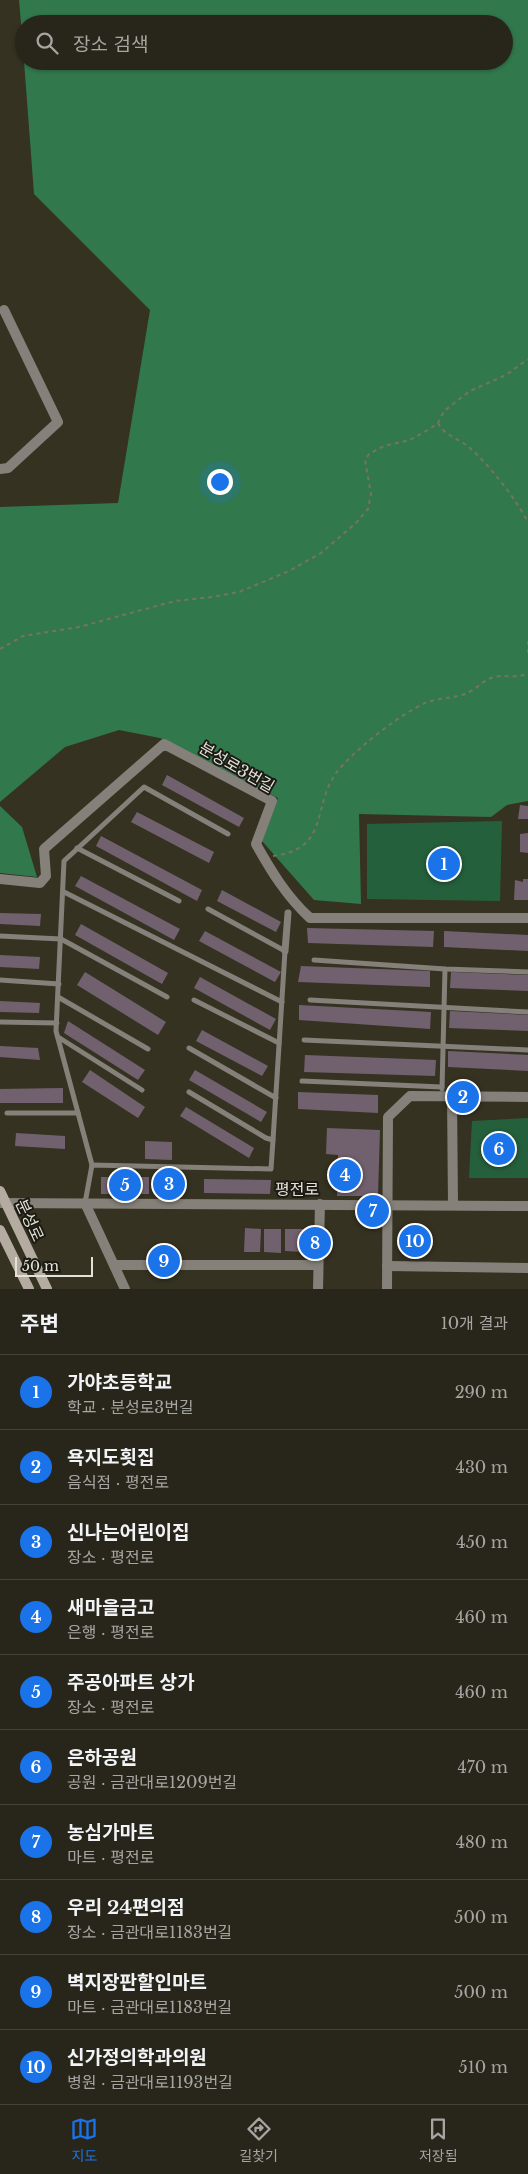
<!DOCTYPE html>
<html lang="ko">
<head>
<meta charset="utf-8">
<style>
	:root { --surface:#28261a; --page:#343227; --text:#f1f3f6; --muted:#a5a5a2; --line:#444339; --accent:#1a73e8 }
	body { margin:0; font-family:"Libre Baskerville","Noto Sans KR",serif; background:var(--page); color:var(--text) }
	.scale { position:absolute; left:15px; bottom:12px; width:78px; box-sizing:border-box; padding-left:5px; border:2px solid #e4e2d8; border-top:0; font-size:14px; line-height:18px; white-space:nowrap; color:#e4e2d8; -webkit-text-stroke:4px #1b1a13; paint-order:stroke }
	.you { position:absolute; left:219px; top:481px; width:18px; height:18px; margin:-12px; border:4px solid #fff; border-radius:50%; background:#1a73e8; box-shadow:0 0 0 8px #1a73e833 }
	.badge { display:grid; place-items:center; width:32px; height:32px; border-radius:50%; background:var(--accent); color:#fff; font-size:16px; font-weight:700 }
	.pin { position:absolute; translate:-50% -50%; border:2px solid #fff; box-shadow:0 1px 5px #0006 }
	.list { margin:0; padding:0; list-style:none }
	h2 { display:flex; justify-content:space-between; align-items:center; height:65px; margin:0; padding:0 20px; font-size:21px }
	h2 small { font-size:16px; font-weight:400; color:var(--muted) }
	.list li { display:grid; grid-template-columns:32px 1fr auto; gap:15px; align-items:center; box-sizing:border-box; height:75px; padding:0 20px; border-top:1px solid var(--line) }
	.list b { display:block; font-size:19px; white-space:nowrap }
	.list p { margin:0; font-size:16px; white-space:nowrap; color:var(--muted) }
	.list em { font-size:16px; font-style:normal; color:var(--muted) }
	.icon { flex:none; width:28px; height:28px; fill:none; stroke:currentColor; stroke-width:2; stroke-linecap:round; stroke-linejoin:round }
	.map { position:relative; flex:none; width:528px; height:1289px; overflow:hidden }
	.search { position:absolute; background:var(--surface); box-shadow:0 1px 4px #0004; left:15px; right:15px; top:15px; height:55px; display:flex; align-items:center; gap:12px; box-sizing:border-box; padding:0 18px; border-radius:28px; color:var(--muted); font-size:19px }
	.sheet { height:815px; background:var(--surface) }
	nav { display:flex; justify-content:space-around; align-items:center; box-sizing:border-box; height:70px; border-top:1px solid var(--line); background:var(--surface); font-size:14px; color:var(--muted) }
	nav a { display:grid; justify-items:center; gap:2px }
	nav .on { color:var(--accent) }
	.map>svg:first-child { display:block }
	.green { fill:#25603c }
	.forest { fill:#32784d }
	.building { fill:#71616e }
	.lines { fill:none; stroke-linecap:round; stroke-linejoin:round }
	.path { stroke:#767366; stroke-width:2; stroke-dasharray:4 4; stroke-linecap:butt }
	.service { stroke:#858079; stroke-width:5 }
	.pedestrian { stroke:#858079; stroke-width:7 }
	.minor { stroke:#858079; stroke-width:10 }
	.secondary { stroke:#b5aca1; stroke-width:10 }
	.labels { text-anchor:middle; stroke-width:4; stroke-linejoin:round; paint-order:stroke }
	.street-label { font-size:16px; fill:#e4e2d8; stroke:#1b1a13 }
</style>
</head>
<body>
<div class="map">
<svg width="528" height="1289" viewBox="0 0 528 1289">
	<rect width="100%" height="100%" fill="#353222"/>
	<!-- green -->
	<g class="green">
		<path d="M502,821L500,901L367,899V824Z"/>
		<path d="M528,1118V1178H469L472,1121Z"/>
	</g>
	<!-- forest -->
	<g class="forest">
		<path d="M19,0H528V801L507,805L491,817L359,814L361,904L314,900L262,841L278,798L160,738L119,730L65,747L0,802V507L118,503L150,310L34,194L24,61H504V24H24V58Z"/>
		<path d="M0,806L22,827L37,877L0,873Z"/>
	</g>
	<!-- building -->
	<g class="building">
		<path d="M167,775L244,818L239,827L162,785Z"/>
		<path d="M520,805L528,806V819H518Z"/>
		<path d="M137,812L214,852L209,863L131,822Z"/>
		<path d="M528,833V853L520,852V834Z"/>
		<path d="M101,836L202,890L197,901L96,846Z"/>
		<path d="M81,876L180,929L174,940L75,886Z"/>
		<path d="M523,879H528V900H514L515,880L523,882Z"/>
		<path d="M222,890L281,922L276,932L217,901Z"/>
		<path d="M0,913L41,914L40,926L0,924Z"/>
		<path d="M81,924L168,973L162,984L75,935Z"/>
		<path d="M307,928L434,931L433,947L308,943Z"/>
		<path d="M205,931L281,972L275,982L199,941Z"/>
		<path d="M444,931L528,935V951L444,947Z"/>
		<path d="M0,955L40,957L39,969L0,967Z"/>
		<path d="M301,966L430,971V987L298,982Z"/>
		<path d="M85,972L166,1022L158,1035L77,985Z"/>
		<path d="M451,972L528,975V991L450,988Z"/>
		<path d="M200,977L276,1019L270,1030L194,988Z"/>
		<path d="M0,1001L40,1003L39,1013L0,1012Z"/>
		<path d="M299,1005L431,1012L430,1029L299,1020Z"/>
		<path d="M450,1011L528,1015V1031L449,1028Z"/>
		<path d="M68,1021L145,1070L138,1080L64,1033Z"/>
		<path d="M202,1030L268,1066L262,1076L196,1041Z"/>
		<path d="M0,1046L38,1048L40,1060L0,1057Z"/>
		<path d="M448,1051L528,1055V1071L448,1067Z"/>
		<path d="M305,1055L436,1060L435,1076L304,1072Z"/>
		<path d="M90,1070L145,1107L138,1118L82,1082Z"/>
		<path d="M195,1070L267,1112L261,1122L189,1080Z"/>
		<path d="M63,1088V1103H0V1089Z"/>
		<path d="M298,1092L378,1095V1113L298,1109Z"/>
		<path d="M186,1107L254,1148L249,1158L180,1116Z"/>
		<path d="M327,1128L380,1130L378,1196H337L338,1155L326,1154Z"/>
		<path d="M16,1133L65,1136V1149L15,1146Z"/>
		<path d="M145,1141L172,1142V1160L145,1159Z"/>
		<path d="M155,1172H182V1196L155,1195Z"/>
		<rect x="101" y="1177" width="48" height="17"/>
		<path d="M204,1179L271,1180L270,1194L204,1193Z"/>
		<path d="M245,1228L261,1229L260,1252H244Z"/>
		<path d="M264,1229H281V1253L264,1252Z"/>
		<path d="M285,1229H303L302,1252L285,1251Z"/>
		<path d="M305,1234H321L324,1238L325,1247H305Z"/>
	</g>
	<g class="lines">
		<!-- path -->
		<g class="path">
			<path d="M438,423C444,436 461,439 471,449C489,465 518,501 528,523"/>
			<path d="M528,641V653"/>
			<path d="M0,649L23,636L79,627L175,601L212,597L239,592L289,571L321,553L356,523L368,509L371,494L365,460L369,454L384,446L410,440L431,428L438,423L444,411L470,391L506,375L528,359"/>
			<path d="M273,856C334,848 309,802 341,767C361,745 398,716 425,703C439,697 456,699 469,692C477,688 483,681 491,678C503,673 516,680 528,673"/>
		</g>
		<!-- service -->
		<g class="service">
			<path d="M77,848L179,901"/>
			<path d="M64,892L282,1002"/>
			<path d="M208,909L285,951L273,1140"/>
			<path d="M0,936L61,939L167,997"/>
			<path d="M314,960L445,969L528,972"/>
			<path d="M0,980L59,984"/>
			<path d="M58,997L148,1049"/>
			<path d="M194,1000L279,1043"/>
			<path d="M310,1000L528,1012"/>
			<path d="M0,1022L57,1023"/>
			<path d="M58,1037L142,1090"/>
			<path d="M304,1040L528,1050"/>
			<path d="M189,1048L276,1098"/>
			<path d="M302,1081L442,1087"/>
			<path d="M442,1089L445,969"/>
			<path d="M7,1113H78"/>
			<path d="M92,1165L56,1031L64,861L144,787L228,834"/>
			<path d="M85,1203L92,1165L271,1169L273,1140L266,1138L189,1092"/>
		</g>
		<!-- pedestrian -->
		<path class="pedestrian" d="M285,951L288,913"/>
		<!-- minor -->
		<g class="minor">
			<path d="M0,469L8,468L58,422L4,310"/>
			<path d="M0,879L40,883L46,876L44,849L164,744L272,801L256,844C271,871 287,897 310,918H528"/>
			<path d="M452,1096L453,1205"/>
			<path d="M0,1203L528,1206"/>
			<path d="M85,1203L125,1289"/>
			<path d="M114,1265H318"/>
			<path d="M387,1266L528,1268"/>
			<path d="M318,1289L320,1204"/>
			<path d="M387,1289L388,1117L410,1096L528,1097"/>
		</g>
		<!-- secondary -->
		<g class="secondary">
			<path d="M0,1191L47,1289"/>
			<path d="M0,1230L29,1289"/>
		</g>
	</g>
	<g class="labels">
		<!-- street labels -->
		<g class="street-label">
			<text transform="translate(237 767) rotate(30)" y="6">분성로3번길</text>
			<text x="297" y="1195">평전로</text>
			<text transform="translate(30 1220) rotate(65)" y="6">분성로</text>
		</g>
	</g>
</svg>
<div class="scale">50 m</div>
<div class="you"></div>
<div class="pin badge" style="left:444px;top:864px">1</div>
<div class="pin badge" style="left:463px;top:1097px">2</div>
<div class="pin badge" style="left:169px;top:1184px">3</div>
<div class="pin badge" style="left:345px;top:1175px">4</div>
<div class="pin badge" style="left:125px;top:1185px">5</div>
<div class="pin badge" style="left:499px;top:1149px">6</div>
<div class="pin badge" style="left:373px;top:1211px">7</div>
<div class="pin badge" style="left:315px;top:1243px">8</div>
<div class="pin badge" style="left:164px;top:1261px">9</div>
<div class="pin badge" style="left:415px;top:1241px">10</div>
<div class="search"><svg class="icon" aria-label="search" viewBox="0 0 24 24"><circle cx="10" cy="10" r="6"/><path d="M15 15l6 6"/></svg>장소 검색</div>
</div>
<section class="sheet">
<h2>주변<small>10개 결과</small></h2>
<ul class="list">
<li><span class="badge">1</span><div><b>가야초등학교</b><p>학교 · 분성로3번길</p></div><em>290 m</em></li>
<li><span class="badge">2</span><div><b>욕지도횟집</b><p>음식점 · 평전로</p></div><em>430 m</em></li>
<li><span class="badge">3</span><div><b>신나는어린이집</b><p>장소 · 평전로</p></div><em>450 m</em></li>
<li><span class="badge">4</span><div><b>새마을금고</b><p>은행 · 평전로</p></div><em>460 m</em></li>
<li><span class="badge">5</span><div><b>주공아파트 상가</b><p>장소 · 평전로</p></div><em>460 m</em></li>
<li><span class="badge">6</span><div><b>은하공원</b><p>공원 · 금관대로1209번길</p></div><em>470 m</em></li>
<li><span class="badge">7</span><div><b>농심가마트</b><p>마트 · 평전로</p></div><em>480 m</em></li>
<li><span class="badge">8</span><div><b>우리 24편의점</b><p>장소 · 금관대로1183번길</p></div><em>500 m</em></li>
<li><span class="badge">9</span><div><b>벽지장판할인마트</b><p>마트 · 금관대로1183번길</p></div><em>500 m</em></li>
<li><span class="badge">10</span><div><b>신가정의학과의원</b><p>병원 · 금관대로1193번길</p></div><em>510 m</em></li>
</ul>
</section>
<nav>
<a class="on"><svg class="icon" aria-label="map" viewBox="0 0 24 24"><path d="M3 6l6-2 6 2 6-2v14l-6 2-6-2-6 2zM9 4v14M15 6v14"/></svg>지도</a>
<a><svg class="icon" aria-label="directions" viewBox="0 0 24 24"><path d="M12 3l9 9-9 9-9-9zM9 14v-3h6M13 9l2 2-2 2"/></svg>길찾기</a>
<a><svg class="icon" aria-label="saved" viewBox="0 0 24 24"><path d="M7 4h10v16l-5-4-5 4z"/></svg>저장됨</a>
</nav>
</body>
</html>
